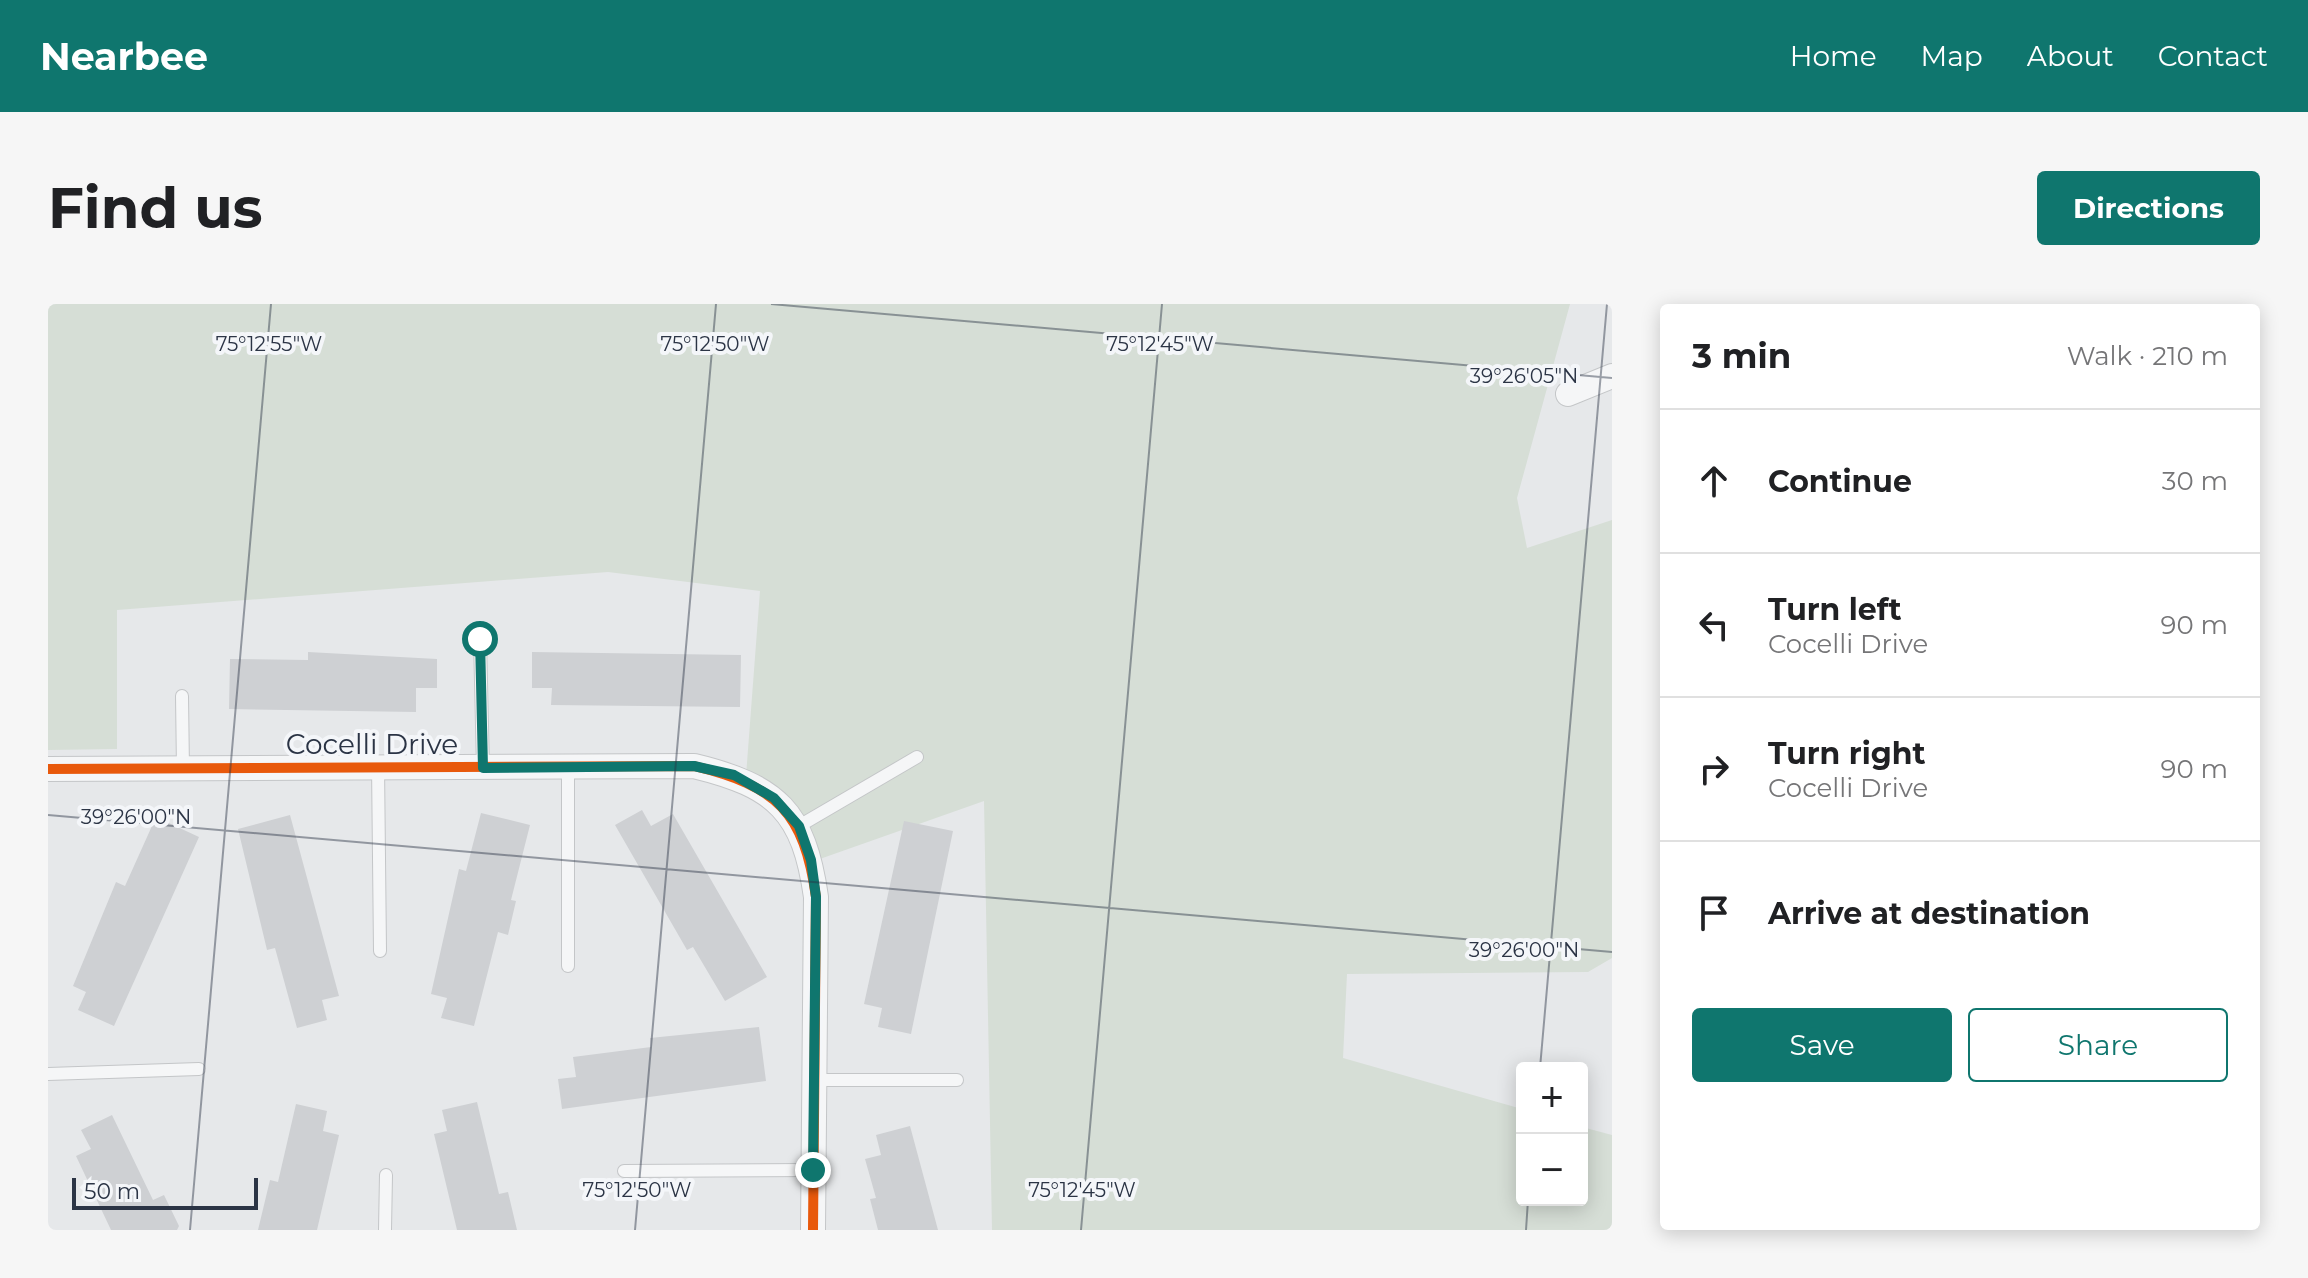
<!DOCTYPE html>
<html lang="en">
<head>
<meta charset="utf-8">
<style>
	:root { --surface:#fff; --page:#f6f6f6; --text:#202124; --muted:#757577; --line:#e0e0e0; --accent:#0f766e }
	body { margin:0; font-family:Montserrat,sans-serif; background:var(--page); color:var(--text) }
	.controls { position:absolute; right:24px; bottom:24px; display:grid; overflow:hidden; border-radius:8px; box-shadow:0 4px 20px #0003 }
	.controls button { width:72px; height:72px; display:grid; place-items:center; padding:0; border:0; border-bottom:2px solid var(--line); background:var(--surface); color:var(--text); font:40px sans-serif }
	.scale { position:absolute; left:24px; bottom:20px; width:186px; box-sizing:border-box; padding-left:8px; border:4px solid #2b3445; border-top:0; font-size:22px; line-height:28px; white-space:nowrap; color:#2b3445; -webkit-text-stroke:6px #f4f6f9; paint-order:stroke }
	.stop { position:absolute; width:24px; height:24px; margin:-18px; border:6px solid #0f766e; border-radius:50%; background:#fff }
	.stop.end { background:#0f766e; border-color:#fff; box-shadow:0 2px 8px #0008 }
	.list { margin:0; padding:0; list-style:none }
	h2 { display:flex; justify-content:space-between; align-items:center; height:104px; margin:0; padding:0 32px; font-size:34px }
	h2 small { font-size:26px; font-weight:400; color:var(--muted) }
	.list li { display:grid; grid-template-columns:52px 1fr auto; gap:24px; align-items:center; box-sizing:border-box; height:144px; padding:0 32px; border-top:2px solid var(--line) }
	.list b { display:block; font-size:30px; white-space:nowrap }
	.list p { margin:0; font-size:26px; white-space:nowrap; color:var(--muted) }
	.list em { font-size:26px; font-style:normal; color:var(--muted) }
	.actions { display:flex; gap:16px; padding:24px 32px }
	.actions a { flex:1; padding:18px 0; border:2px solid var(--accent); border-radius:8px; text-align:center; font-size:28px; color:var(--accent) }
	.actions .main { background:var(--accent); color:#fff }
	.icon { flex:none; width:44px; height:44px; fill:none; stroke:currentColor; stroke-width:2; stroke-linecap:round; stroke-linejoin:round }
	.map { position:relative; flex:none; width:1564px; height:926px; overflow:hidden; border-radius:8px }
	header { display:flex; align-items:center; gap:48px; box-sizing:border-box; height:112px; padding:0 40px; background:var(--accent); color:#fff }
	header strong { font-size:38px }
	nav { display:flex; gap:44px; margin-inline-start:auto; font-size:28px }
	.intro { display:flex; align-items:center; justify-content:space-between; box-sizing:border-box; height:192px; padding:0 48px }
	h1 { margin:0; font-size:56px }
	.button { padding:20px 36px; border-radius:8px; background:var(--accent); color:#fff; font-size:28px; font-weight:700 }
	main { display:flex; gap:48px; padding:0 48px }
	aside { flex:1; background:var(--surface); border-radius:8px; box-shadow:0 4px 20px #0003 }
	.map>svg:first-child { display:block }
	.green { fill:#d6ded6 }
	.building { fill:#ced0d3 }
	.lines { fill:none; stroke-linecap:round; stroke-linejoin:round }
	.service-casing { stroke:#c4c6c8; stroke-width:14 }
	.minor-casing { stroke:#c4c6c8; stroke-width:26 }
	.service { stroke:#f5f6f7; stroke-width:12 }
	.minor { stroke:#f5f6f7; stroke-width:24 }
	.cycleway-casing { stroke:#f4f6f9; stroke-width:15 }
	.cycleway { stroke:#e8590c; stroke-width:10 }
	.route { stroke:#0f766e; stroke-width:10 }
	.ticks { fill:none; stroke:#2b3445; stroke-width:2; stroke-opacity:0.45 }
	.labels { text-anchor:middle; stroke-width:8; stroke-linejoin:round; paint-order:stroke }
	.street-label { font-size:28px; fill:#2b3445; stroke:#f4f6f9 }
	.ticks-label { font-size:20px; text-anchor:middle; fill:#2b3445; stroke:#f4f6f9; stroke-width:8; stroke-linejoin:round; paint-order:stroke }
</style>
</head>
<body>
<header>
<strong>Nearbee</strong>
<nav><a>Home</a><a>Map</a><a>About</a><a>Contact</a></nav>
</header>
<div class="intro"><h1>Find us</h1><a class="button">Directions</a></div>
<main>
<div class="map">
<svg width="1564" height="926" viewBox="0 0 1564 926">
	<rect width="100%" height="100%" fill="#e6e8ea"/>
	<!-- green -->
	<path class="green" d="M0,0H1522L1469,194L1479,244L1564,216V654L1540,668L1299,670L1295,754L1474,805V896H1534V823L1564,831V926H944L936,497L769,556L698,472L712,287L560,268L69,306V445L0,446Z"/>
	<!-- building -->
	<g class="building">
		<path d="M260,348L389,355V384H368V408L181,405L182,355L260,356Z"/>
		<path d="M484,348L693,351L692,403L503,401L504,384H484Z"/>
		<path d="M594,506L603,522L625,510L719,673L677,697L645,643L639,646L567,521Z"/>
		<path d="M433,509L482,521L463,596L468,597L460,631L450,628L426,722L393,714L399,694L383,690L411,565L418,567Z"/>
		<path d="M242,511L291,692L274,696L279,716L249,724L227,644L219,646L190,525Z"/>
		<path d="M108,513L151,533L66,722L30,706L38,688L25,682L68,578L77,582Z"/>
		<path d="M856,517L905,527L863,730L830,723L834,704L816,700Z"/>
		<path d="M711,723L718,777L514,805L510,775L528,773L525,753L603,743L602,734Z"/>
		<path d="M429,798L451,890L460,888L469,926H409L386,830L399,827L394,806Z"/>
		<path d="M248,800L279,807L275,827L291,831L269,926H210L222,876L230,878Z"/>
		<path d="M64,811L105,896L116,891L131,922L129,926H63L28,852L43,845L33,826Z"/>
		<path d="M862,822L890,926H830L822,895L828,894L817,855L833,851L828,831Z"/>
	</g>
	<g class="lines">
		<!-- service casing -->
		<g class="service-casing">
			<g id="service">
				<path d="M432,335L435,464"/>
				<path d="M134,392L135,465"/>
				<path d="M330,461L332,647"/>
				<path d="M751,522L869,453"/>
				<path d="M520,662V463"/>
				<path d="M0,770L151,765"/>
				<path d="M765,776H909"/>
				<path d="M576,867L765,866"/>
				<path d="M337,926L338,871"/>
			</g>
		</g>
		<!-- minor casing -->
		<g class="minor-casing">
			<g id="minor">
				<path d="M1520,90L1564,72"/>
				<path d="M0,465L646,462C729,482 756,508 768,593L765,926"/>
			</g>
		</g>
		<!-- service -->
		<use href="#service" class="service"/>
		<!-- minor -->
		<use href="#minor" class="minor"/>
		<!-- cycleway casing -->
		<g class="cycleway-casing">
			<path id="cycleway" d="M0,465L646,462C729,482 756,508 768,593L765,926"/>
		</g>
		<!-- cycleway -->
		<use href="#cycleway" class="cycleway"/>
	</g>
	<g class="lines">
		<!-- route -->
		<path class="route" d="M432,335L435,464L646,462L686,471L726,494L751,522L763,556L768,593L765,866"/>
	</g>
	<!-- ticks -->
	<path class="ticks" d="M723,0L1564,74M0,511L1564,648M1492,764L1559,0M142,926L223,0M587,926L668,0M1033,926L1114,0M1478,926L1480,896"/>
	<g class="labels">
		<!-- street labels -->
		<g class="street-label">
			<text x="324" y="450">Cocelli Drive</text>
		</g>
	</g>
	<g class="ticks-label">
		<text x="221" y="47">75°12'55"W</text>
		<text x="667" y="47">75°12'50"W</text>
		<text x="1112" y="47">75°12'45"W</text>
		<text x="1476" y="79">39°26'05"N</text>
		<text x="88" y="520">39°26'00"N</text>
		<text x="1476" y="653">39°26'00"N</text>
		<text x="589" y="893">75°12'50"W</text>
		<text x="1034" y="893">75°12'45"W</text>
	</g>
</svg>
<div class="controls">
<button>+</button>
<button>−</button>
</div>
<div class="scale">50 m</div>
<div class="stop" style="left:432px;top:335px"></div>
<div class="stop end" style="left:765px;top:866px"></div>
</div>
<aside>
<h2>3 min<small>Walk · 210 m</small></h2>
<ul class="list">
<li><svg class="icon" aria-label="ahead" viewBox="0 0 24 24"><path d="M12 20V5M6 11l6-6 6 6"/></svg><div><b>Continue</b></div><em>30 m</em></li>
<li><svg class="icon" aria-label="left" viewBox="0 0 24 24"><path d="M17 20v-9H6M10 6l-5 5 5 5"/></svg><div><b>Turn left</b><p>Cocelli Drive</p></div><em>90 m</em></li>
<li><svg class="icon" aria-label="right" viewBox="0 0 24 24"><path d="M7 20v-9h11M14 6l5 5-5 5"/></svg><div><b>Turn right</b><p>Cocelli Drive</p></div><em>90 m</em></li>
<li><svg class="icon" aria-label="arrive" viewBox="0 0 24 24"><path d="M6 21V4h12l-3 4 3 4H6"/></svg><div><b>Arrive at destination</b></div></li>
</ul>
<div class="actions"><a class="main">Save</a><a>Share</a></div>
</aside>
</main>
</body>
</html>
